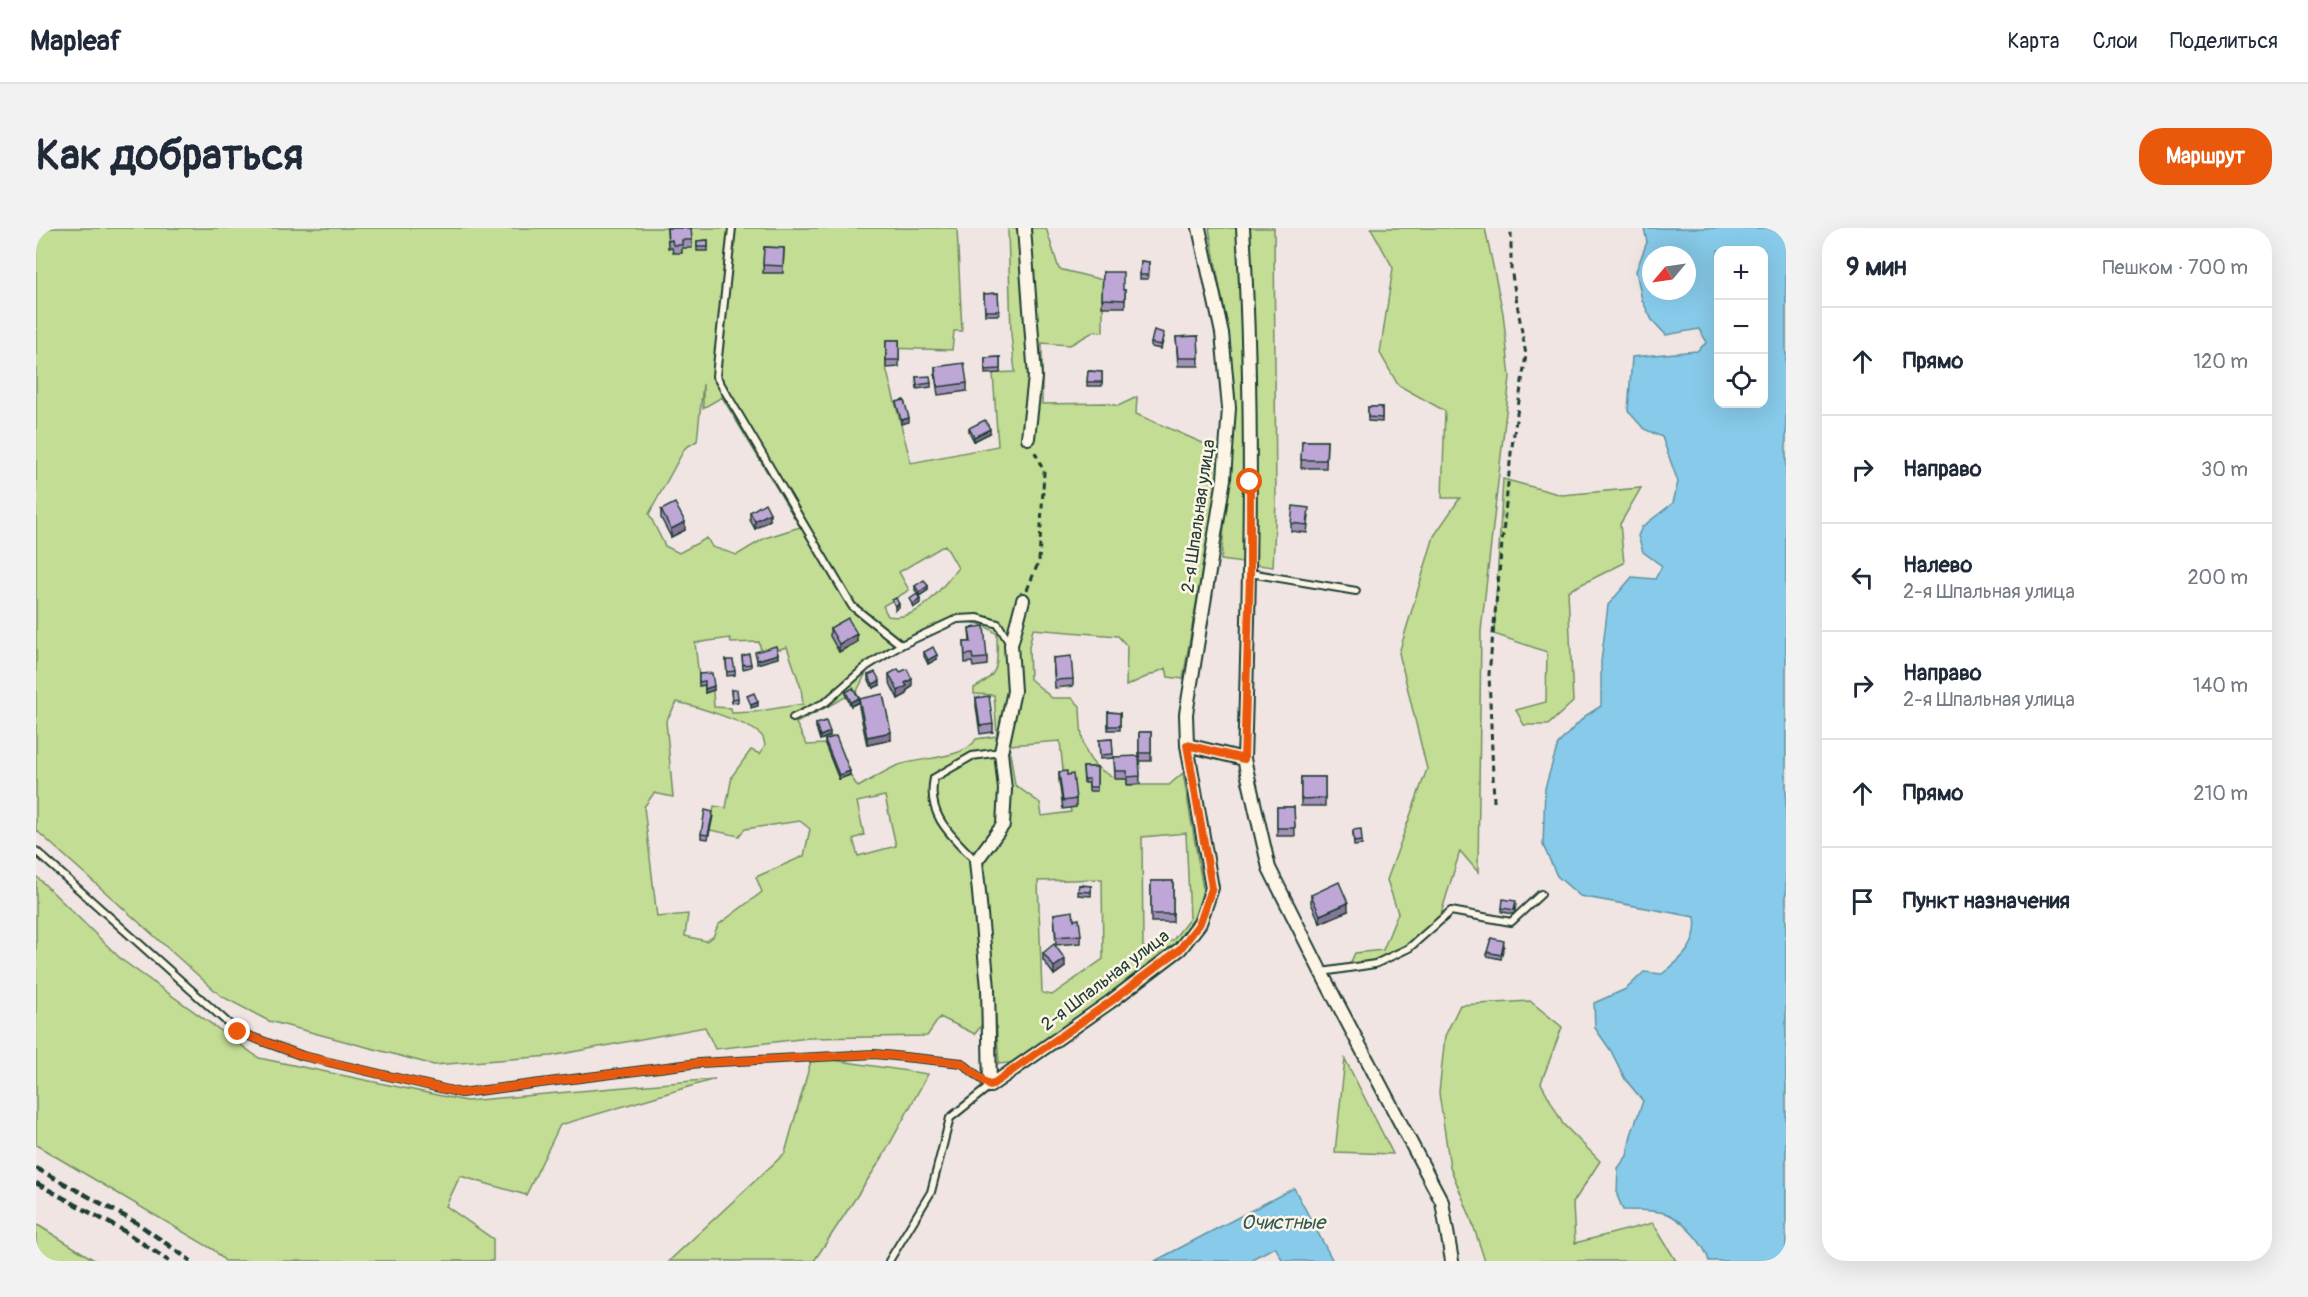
<!DOCTYPE html>
<html lang="ru">
<head>
<meta charset="utf-8">
<style>
	:root { --surface:#fff; --page:#f2f2f3; --text:#1f2937; --muted:#747a83; --line:#e0e1e3; --accent:#ea580c }
	body { margin:0; font-family:Pangolin,sans-serif; background:var(--page); color:var(--text) }
	.controls { position:absolute; right:18px; top:18px; display:grid; overflow:hidden; border-radius:12px; box-shadow:0 6px 24px #0002 }
	.controls button { width:54px; height:54px; display:grid; place-items:center; padding:0; border:0; border-bottom:2px solid var(--line); background:var(--surface); color:var(--text); font:30px sans-serif }
	.compass { position:absolute; left:1606px; top:18px; width:54px; height:54px; border-radius:50%; background:var(--surface); box-shadow:0 6px 24px #0002; rotate:241deg }
	.stop { position:absolute; width:18px; height:18px; margin:-14px; border:4px solid #ea580c; border-radius:50%; background:#fff }
	.stop.end { background:#ea580c; border-color:#fff; box-shadow:0 2px 6px #0008 }
	.list { margin:0; padding:0; list-style:none }
	h2 { display:flex; justify-content:space-between; align-items:center; height:78px; margin:0; padding:0 24px; font-size:26px }
	h2 small { font-size:20px; font-weight:400; color:var(--muted) }
	.list li { display:grid; grid-template-columns:39px 1fr auto; gap:18px; align-items:center; box-sizing:border-box; height:108px; padding:0 24px; border-top:2px solid var(--line) }
	.list b { display:block; font-size:22px; white-space:nowrap }
	.list p { margin:0; font-size:20px; white-space:nowrap; color:var(--muted) }
	.list em { font-size:20px; font-style:normal; color:var(--muted) }
	.icon { flex:none; width:33px; height:33px; fill:none; stroke:currentColor; stroke-width:2; stroke-linecap:round; stroke-linejoin:round }
	.map { position:relative; flex:none; width:1750px; height:1033px; overflow:hidden; border-radius:24px }
	header { display:flex; align-items:center; gap:36px; box-sizing:border-box; height:84px; padding:0 30px; background:var(--surface); border-bottom:2px solid var(--line) }
	header strong { font-size:28px }
	nav { display:flex; gap:33px; margin-inline-start:auto; font-size:21px }
	.intro { display:flex; align-items:center; justify-content:space-between; box-sizing:border-box; height:144px; padding:0 36px }
	h1 { margin:0; font-size:42px }
	.button { padding:15px 27px; border-radius:24px; background:var(--accent); color:#fff; font-size:21px; font-weight:700 }
	main { display:flex; gap:36px; padding:0 36px }
	aside { flex:1; background:var(--surface); border-radius:24px; box-shadow:0 6px 24px #0002 }
	.map>svg:first-child { display:block }
	.green { fill:#c3dd94; stroke:#718d64; stroke-width:1.5; fill-rule:evenodd }
	.water { fill:#87cae9; stroke:#5d92a1; stroke-width:1.5; fill-rule:evenodd }
	.lines { fill:none; stroke-linecap:round; stroke-linejoin:round }
	.lane-casing { stroke:#1f3d34; stroke-width:10 }
	.street-casing { stroke:#1f3d34; stroke-width:16 }
	.path { stroke:#1f3d34; stroke-width:3; stroke-dasharray:6 4.5; stroke-linecap:butt }
	.lane { stroke:#fcf5e5; stroke-width:6 }
	.street { stroke:#fcf5e5; stroke-width:12 }
	.rail { stroke:#1f3d34; stroke-width:4.5; stroke-dasharray:9 4.5; stroke-linecap:butt }
	.wall { fill:#a390b8; stroke:#1f3d34; stroke-width:1.5 }
	.shaded-wall { fill:#857596; stroke:#1f3d34; stroke-width:1.5 }
	.building { fill:#bea7d6; stroke:#1f3d34; stroke-width:1.5 }
	.route { stroke:#ea580c; stroke-width:8 }
	.labels { text-anchor:middle; stroke-width:5; stroke-linejoin:round; paint-order:stroke }
	.street-label { font-size:18px; fill:#1f3d34; stroke:#fcf5e5 }
	.water-label { font-size:20px; font-style:italic; fill:#345958; stroke:#fcf5e5 }
</style>
</head>
<body>
<header>
<strong>Mapleaf</strong>
<nav><a>Карта</a><a>Слои</a><a>Поделиться</a></nav>
</header>
<div class="intro"><h1>Как добраться</h1><a class="button">Маршрут</a></div>
<main>
<div class="map">
<svg width="1750" height="1033" viewBox="0 0 1750 1033">
	<rect width="100%" height="100%" fill="#f0e5e2"/>
	<filter id="ink" filterUnits="userSpaceOnUse"><feTurbulence type="fractalNoise" baseFrequency=".0167" numOctaves="2"/><feDisplacementMap in="SourceGraphic" scale="12" xChannelSelector="R" yChannelSelector="G"/><feConvolveMatrix kernelMatrix="1 2 1 2 8 2 1 2 1" color-interpolation-filters="sRGB"/></filter>
	<g filter="url(#ink)">
		<!-- green -->
		<g class="green">
			<path d="M0,0H921L926,103H918L916,122L850,120V140L875,235L962,218L957,145L979,144L975,106L972,0H1010L1023,41L1067,52V104L1059,103L1034,117L1006,115V176L1070,175L1082,178L1101,169L1100,186L1183,222L1182,250L1147,451L1132,449L1130,440L1090,458L1091,418L1082,408L997,401L993,419L994,451L1016,470H1036L1044,478C1045,501 1044,528 1065,542C1075,548 1079,551 1091,551V557H1133L1147,545L1167,661L1160,692L1141,715L1073,769L982,834L963,836L959,778L939,806L904,789L891,808L773,810L679,821L669,799L515,828L398,837L233,793L185,768L0,602ZM667,156V180L686,169L764,299L729,310L701,327L676,319L671,310L643,325L629,318L613,286L649,220L661,213ZM909,317L922,340C904,361 884,394 852,388L847,378L873,362L863,344ZM924,394C940,394 948,396 961,406C961,434 966,446 938,460V466L958,467L961,508L940,511C929,532 881,529 860,538C847,544 835,552 822,559L814,547L803,551L789,516L771,517L760,495L821,463L832,441L867,419L903,402ZM694,410L695,415L723,414L726,426L751,419L765,460L767,476L718,484L696,485L695,480L678,479L676,449H663L659,415ZM641,474C659,478 715,495 726,508C728,510 728,514 729,517L724,526L715,522L696,548L690,580L678,578L674,602L703,608L709,601L764,593L774,601L768,628L720,649L726,664L682,697L677,709L670,713L649,708L652,686L621,689L608,579L618,565L637,569L630,493ZM1024,513L1028,551L1035,584L1006,588L1004,575L979,557L973,517ZM849,568L860,618L822,628L817,611L828,607L821,574ZM1150,605L1154,690L1137,712L1107,720L1106,609ZM1066,651L1067,731L1016,767L1006,765L1002,653Z"/>
			<path d="M1173,0H1238L1240,275L1237,339L1185,332L1199,183L1190,93Z"/>
			<path d="M1335,0H1449L1467,85L1474,149L1445,403L1442,644L1424,623L1404,689L1371,718L1337,734L1313,738L1319,725L1347,722L1362,685L1351,652L1391,541L1363,425L1398,308L1424,270H1406L1409,183L1362,157L1344,125L1357,40Z"/>
			<path d="M1467,251L1526,267L1605,260L1584,296L1588,335L1532,363L1537,474L1512,497H1488L1480,482L1510,474L1511,424L1458,406Z"/>
			<path d="M0,648L86,732L223,830L430,873L679,851L524,897L490,967L424,948L410,978L457,1011V1033H189L178,1022L0,917Z"/>
			<path d="M1494,773L1526,799L1505,855L1527,896L1564,933L1537,975L1539,1015L1617,995L1640,1033H1449L1434,988L1414,939L1403,865L1409,808L1424,777Z"/>
			<path d="M776,829L892,846L846,930L780,1030L778,1033H633L749,925Z"/>
			<path d="M1309,831L1357,926L1299,924Z"/>
			<path d="M0,996L60,1033H0Z"/>
		</g>
		<!-- water -->
		<g class="water">
			<path d="M1608,0H1750V1033H1673C1669,1017 1649,995 1634,987C1625,982 1599,982 1587,982L1581,967L1582,940L1591,928L1595,907L1607,873L1589,851L1575,823L1559,800L1558,775L1590,761L1608,744L1626,746C1646,731 1663,716 1659,689L1544,668L1521,648L1507,617L1509,560L1522,516L1549,488L1565,478V434L1572,377L1596,349L1619,351L1626,338L1607,324L1602,308L1606,299L1637,275L1642,254L1626,209L1608,201L1592,183L1596,129L1661,123L1671,114L1663,101L1630,107L1616,92L1606,72L1600,43L1611,14ZM1682,22H1728V176H1682ZM1615,27H1651V63H1615Z"/>
			<path d="M1258,960L1297,1033H1247L1239,1019L1212,1033H1119Z"/>
		</g>
		<g class="lines">
			<!-- lane casing -->
			<g class="lane-casing">
				<g id="lane">
					<path d="M696,0L680,148L816,378L865,417"/>
					<path d="M1214,345L1320,363"/>
					<path d="M757,490L790,474L831,438L865,417L921,391L942,390L962,396L974,416"/>
					<path d="M0,623L202,804L267,828L425,865L663,835L839,826L926,835L954,858L914,890L895,964L853,1033"/>
					<path d="M940,633C916,608 890,588 898,550L936,528L965,524"/>
					<path d="M1286,744L1339,736L1373,720L1415,683L1475,694L1505,666"/>
				</g>
			</g>
			<!-- street casing -->
			<g class="street-casing">
				<g id="street">
					<path d="M988,0L999,149L992,210"/>
					<path d="M1207,0C1218,177 1214,354 1208,531"/>
					<path d="M1151,517L1208,531L1233,640L1285,744L1406,974L1416,1033"/>
					<path d="M954,858L1074,774L1144,721L1164,695L1176,660L1151,517L1150,486L1188,251L1193,180L1186,105L1163,0"/>
					<path d="M954,858L952,760L940,633L967,597L969,561L965,524L978,463L975,417L987,372"/>
				</g>
			</g>
			<!-- path -->
			<g class="path">
				<path d="M991,362L1003,333L1008,244L997,220"/>
				<path d="M1458,574L1453,446L1475,225L1490,127L1475,41V0"/>
			</g>
			<!-- lane -->
			<use href="#lane" class="lane"/>
			<!-- street -->
			<use href="#street" class="street"/>
			<!-- rail -->
			<g class="rail">
				<path d="M0,940L101,995L155,1033"/>
				<path d="M0,955L88,1003L133,1033"/>
			</g>
		</g>
		<!-- wall -->
		<g class="wall">
			<path d="M631,0H655L656,20H646V25H637L636,20H632Z"/>
			<path d="M672,12V23H661V13Z"/>
			<path d="M728,19L748,20L747,45H727Z"/>
			<path d="M1105,33L1113,34L1112,51H1104Z"/>
			<path d="M1067,44L1087,62H1089V79H1066Z"/>
			<path d="M962,65L963,87H949L948,66Z"/>
			<path d="M1162,108L1163,138H1142L1140,109Z"/>
			<path d="M1128,109L1125,121L1115,119V115Z"/>
			<path d="M850,112H863V139L850,140Z"/>
			<path d="M964,129V145L949,146V130Z"/>
			<path d="M899,139L931,155V163L902,167L899,147Z"/>
			<path d="M1052,143L1066,144V158H1051Z"/>
			<path d="M880,149L895,155V159L881,161Z"/>
			<path d="M1332,179H1346V194L1332,193Z"/>
			<path d="M933,200L954,205L938,213L933,204Z"/>
			<path d="M1266,213H1291L1290,240H1265Z"/>
			<path d="M625,282L649,302L635,309L625,290Z"/>
			<path d="M714,284L734,292L719,301L714,292Z"/>
			<path d="M1273,288L1271,305L1255,303V295Z"/>
			<path d="M879,358L892,362L883,368L879,362Z"/>
			<path d="M794,400L821,414L803,424L794,408Z"/>
			<path d="M933,400L951,430V437L937,439L936,434L929,435L928,414H934Z"/>
			<path d="M888,424L901,431L892,436L888,428Z"/>
			<path d="M706,428L715,436V439L707,441Z"/>
			<path d="M1017,430L1037,451V458L1019,460Z"/>
			<path d="M690,432L699,443V447L691,448Z"/>
			<path d="M864,444L876,459L871,462V466L862,471L853,453V446Z"/>
			<path d="M663,446L678,462L669,465V457L663,458Z"/>
			<path d="M832,447L844,457L837,460L832,451Z"/>
			<path d="M695,462L702,470V474L696,475Z"/>
			<path d="M810,464L823,471L855,512L831,517L823,479V474L815,478L810,468Z"/>
			<path d="M940,470L957,496V504L944,506L940,478Z"/>
			<path d="M1072,484L1084,485V502H1072Z"/>
			<path d="M780,496L794,508L784,512L780,500Z"/>
			<path d="M1103,504H1115V533H1103L1104,556L1091,557V551H1079L1078,529L1103,532Z"/>
			<path d="M1076,511L1077,530L1064,531L1063,512Z"/>
			<path d="M789,512L814,547L803,551L789,516Z"/>
			<path d="M1047,539H1061V563H1053V555H1048Z"/>
			<path d="M1023,544L1031,547L1040,571V579L1027,581L1023,552Z"/>
			<rect x="1265" y="549" width="24" height="29"/>
			<path d="M1241,579H1258L1259,608H1241Z"/>
			<path d="M677,588L672,611L665,610V606Z"/>
			<path d="M1317,605L1326,613V617L1318,618Z"/>
			<rect x="1115" y="653" width="22" height="41"/>
			<path d="M1043,657L1055,658V668L1042,667Z"/>
			<path d="M1275,667L1312,683L1284,695L1275,675Z"/>
			<path d="M1480,677L1478,686L1466,684V680Z"/>
			<path d="M1018,686L1045,707V715L1020,717Z"/>
			<path d="M1468,717L1465,731L1451,728V724Z"/>
			<path d="M1007,725L1029,739L1018,747L1007,732Z"/>
		</g>
		<!-- shaded-wall -->
		<g class="shaded-wall">
			<path d="M873,190V194L865,196V192Z"/>
			<path d="M954,201V205L938,213V209Z"/>
			<path d="M734,285V292L719,301V293Z"/>
			<path d="M649,294V302L635,309V301Z"/>
			<path d="M892,358V362L883,368V364Z"/>
			<path d="M884,371V375L877,380V376Z"/>
			<path d="M863,376V379L859,382V378Z"/>
			<path d="M821,406V414L803,424V416Z"/>
			<path d="M742,426V430L721,436V432Z"/>
			<path d="M901,427V431L892,436V432Z"/>
			<path d="M876,451V459L871,462V466L862,471V463L869,455Z"/>
			<path d="M844,453V457L837,460V456Z"/>
			<path d="M678,458V462L669,465V461Z"/>
			<path d="M823,470V474L815,478V474Z"/>
			<path d="M722,474V478L715,480V477Z"/>
			<path d="M794,504V508L784,512V508Z"/>
			<path d="M855,504V512L831,517V509Z"/>
			<path d="M814,543V547L803,551V547Z"/>
			<path d="M1312,675V683L1284,695V687Z"/>
			<path d="M1029,731V739L1018,747V739Z"/>
		</g>
		<!-- building -->
		<g class="building">
			<path d="M631,0H655L656,12H646V17H637L636,12L632,13Z"/>
			<path d="M672,12V19H661V13Z"/>
			<path d="M728,19L748,20L747,38L727,37Z"/>
			<path d="M1105,33L1113,34L1112,47H1104Z"/>
			<path d="M1067,44H1087V62H1089V72L1066,71Z"/>
			<path d="M962,65L963,83H949L948,66Z"/>
			<path d="M1118,102L1128,105L1125,117L1115,115Z"/>
			<path d="M1162,108L1163,130H1142L1140,109Z"/>
			<rect x="850" y="112" width="13" height="20"/>
			<path d="M964,129V141L949,142V130Z"/>
			<path d="M928,135L931,155L902,159L899,139Z"/>
			<path d="M1052,143L1066,144V154H1051Z"/>
			<path d="M894,148L895,155L881,157L880,149Z"/>
			<path d="M868,172L873,190L865,192L860,174Z"/>
			<path d="M1332,179H1346V190L1332,189Z"/>
			<path d="M949,192L954,201L938,209L933,200Z"/>
			<path d="M1266,213H1291L1290,232H1265Z"/>
			<path d="M639,275L649,294L635,301L625,282Z"/>
			<path d="M729,275L734,285L719,293L714,284Z"/>
			<path d="M1257,278L1273,280L1271,297L1255,295Z"/>
			<path d="M888,352L892,358L883,364L879,358Z"/>
			<path d="M881,366L884,371L877,376L874,371Z"/>
			<path d="M860,370L863,376L859,378L856,372Z"/>
			<path d="M812,390L821,406L803,416L794,400Z"/>
			<path d="M948,398L951,430L937,431L936,426L929,427L928,414H935L933,400Z"/>
			<path d="M740,418L742,426L721,432L719,424Z"/>
			<path d="M897,419L901,427L892,432L888,424Z"/>
			<path d="M713,426L715,436L707,437L706,428Z"/>
			<path d="M1035,428L1037,451L1019,452L1017,430Z"/>
			<path d="M690,432H697L699,443L691,444Z"/>
			<path d="M862,441L864,444L871,441L876,451L869,455L871,458L862,463L853,446Z"/>
			<path d="M839,444L844,453L837,456L832,447Z"/>
			<path d="M676,445L678,458L669,461V453L663,454V446Z"/>
			<path d="M817,460L823,470L815,474L810,464Z"/>
			<path d="M695,462H701L702,470L696,471Z"/>
			<path d="M718,465L722,474L715,477L711,468Z"/>
			<path d="M847,466L855,504L831,509L823,471Z"/>
			<path d="M953,468L957,496L944,498L940,470Z"/>
			<path d="M1072,484L1084,485V498H1072Z"/>
			<path d="M790,493L794,504L784,508L780,496Z"/>
			<rect x="1103" y="504" width="12" height="21"/>
			<path d="M800,508L814,543L803,547L789,512Z"/>
			<path d="M1076,511L1077,526L1064,527L1063,512Z"/>
			<path d="M1103,528L1104,548L1091,549V543H1079L1078,529Z"/>
			<path d="M1047,539H1061V559H1053V551H1048Z"/>
			<path d="M1031,543V547L1037,546L1040,571L1027,573L1023,544Z"/>
			<path d="M1265,549H1289V570L1265,571Z"/>
			<path d="M1241,579H1258L1259,600H1241Z"/>
			<path d="M669,582L677,584L672,607L665,606Z"/>
			<path d="M1325,601L1326,613L1318,614L1317,602Z"/>
			<rect x="1115" y="653" width="22" height="33"/>
			<path d="M1303,654L1312,675L1284,687L1275,667Z"/>
			<path d="M1043,657L1055,658V664L1042,663Z"/>
			<path d="M1467,671L1480,673L1478,682L1466,680Z"/>
			<path d="M1037,683L1038,692L1043,691L1045,707L1020,709L1018,686Z"/>
			<path d="M1455,710L1468,713L1465,727L1451,724Z"/>
			<path d="M1018,716L1029,731L1018,739L1007,725Z"/>
		</g>
	</g>
	<g class="lines" filter="url(#ink)">
		<!-- route -->
		<path class="route" d="M202,804L267,828L425,865L663,835L839,826L926,835L954,858L1074,774L1144,721L1164,695L1176,660L1151,517L1208,531L1214,345V254"/>
	</g>
	<g class="labels">
		<!-- street labels -->
		<g class="street-label">
			<text transform="translate(1162 288) rotate(-82)" y="6">2-я Шпальная улица</text>
			<text transform="translate(1069 752) rotate(-37)" y="6">2-я Шпальная улица</text>
		</g>
		<!-- water labels -->
		<g class="water-label">
			<text x="1247" y="1001">Очистные</text>
		</g>
	</g>
</svg>
<div class="controls">
<button>+</button>
<button>−</button>
<button><svg class="icon" aria-label="locate" viewBox="0 0 24 24"><circle cx="12" cy="12" r="6"/><path d="M12 2v4M12 18v4M2 12h4M18 12h4"/></svg></button>
</div>
<svg class="compass" viewBox="-18 -18 36 36"><path d="M0-13l5 13h-10z" fill="#e53935"/><path d="M0 13l5-13h-10z" fill="#747a83"/></svg>
<div class="stop" style="left:1214px;top:254px"></div>
<div class="stop end" style="left:202px;top:804px"></div>
</div>
<aside>
<h2>9 мин<small>Пешком · 700 m</small></h2>
<ul class="list">
<li><svg class="icon" aria-label="ahead" viewBox="0 0 24 24"><path d="M12 20V5M6 11l6-6 6 6"/></svg><div><b>Прямо</b></div><em>120 m</em></li>
<li><svg class="icon" aria-label="right" viewBox="0 0 24 24"><path d="M7 20v-9h11M14 6l5 5-5 5"/></svg><div><b>Направо</b></div><em>30 m</em></li>
<li><svg class="icon" aria-label="left" viewBox="0 0 24 24"><path d="M17 20v-9H6M10 6l-5 5 5 5"/></svg><div><b>Налево</b><p>2-я Шпальная улица</p></div><em>200 m</em></li>
<li><svg class="icon" aria-label="right" viewBox="0 0 24 24"><path d="M7 20v-9h11M14 6l5 5-5 5"/></svg><div><b>Направо</b><p>2-я Шпальная улица</p></div><em>140 m</em></li>
<li><svg class="icon" aria-label="ahead" viewBox="0 0 24 24"><path d="M12 20V5M6 11l6-6 6 6"/></svg><div><b>Прямо</b></div><em>210 m</em></li>
<li><svg class="icon" aria-label="arrive" viewBox="0 0 24 24"><path d="M6 21V4h12l-3 4 3 4H6"/></svg><div><b>Пункт назначения</b></div></li>
</ul>
</aside>
</main>
</body>
</html>
